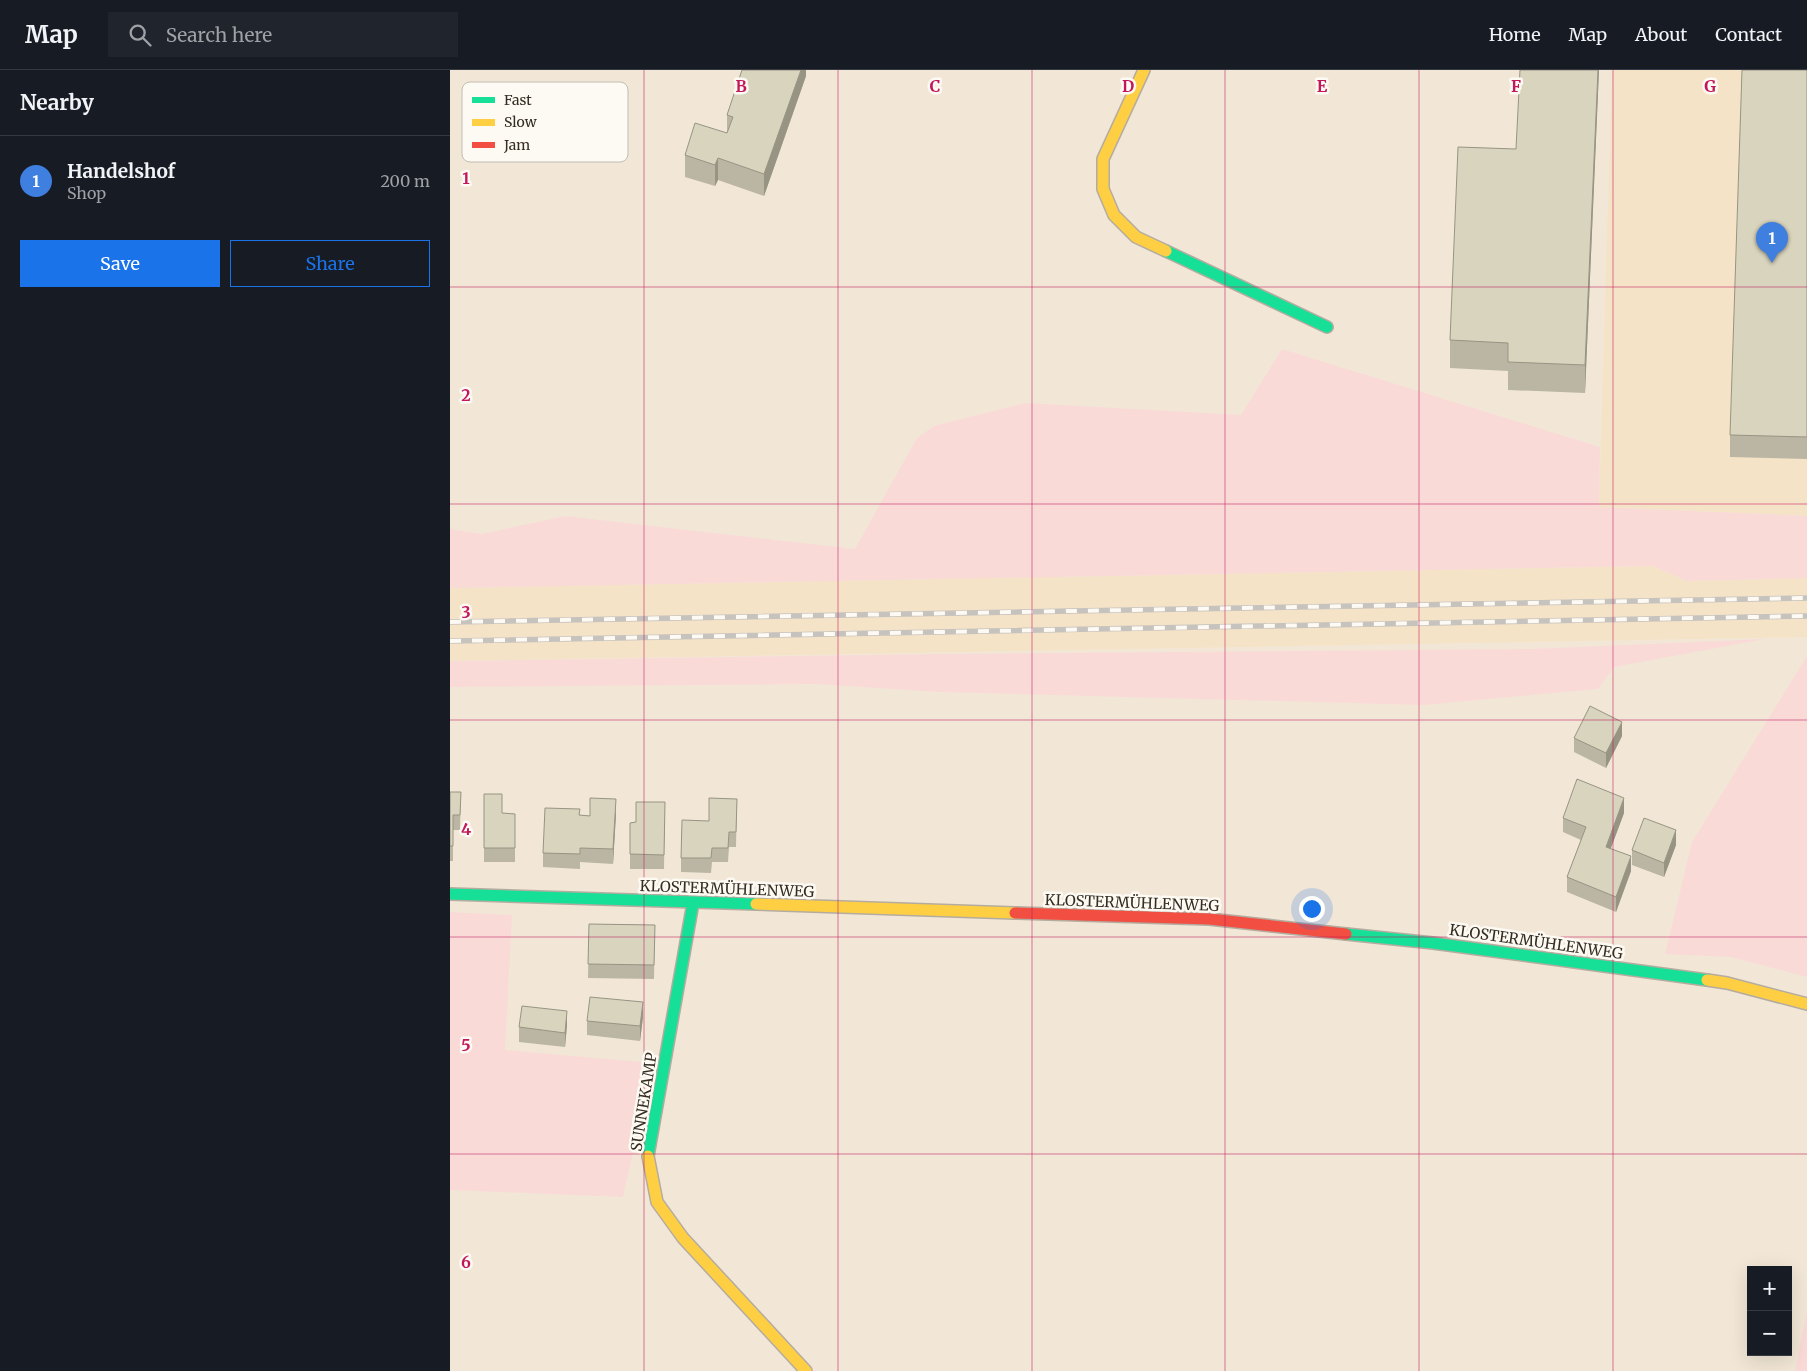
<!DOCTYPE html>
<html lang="en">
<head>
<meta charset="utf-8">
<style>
	:root { --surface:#171b24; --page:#20242c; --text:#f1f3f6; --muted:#9ea1a6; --line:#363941; --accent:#1a73e8 }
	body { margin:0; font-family:Merriweather,serif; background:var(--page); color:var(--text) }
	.controls { position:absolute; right:15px; bottom:15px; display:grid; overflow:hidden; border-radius:0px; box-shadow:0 5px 20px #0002 }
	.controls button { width:45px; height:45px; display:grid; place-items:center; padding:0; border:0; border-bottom:1px solid var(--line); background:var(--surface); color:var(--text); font:25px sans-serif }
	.you { position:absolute; left:861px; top:838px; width:18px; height:18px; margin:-12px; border:4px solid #fff; border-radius:50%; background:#1a73e8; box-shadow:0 0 0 8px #1a73e833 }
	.badge { display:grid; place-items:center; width:32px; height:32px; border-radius:50%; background:var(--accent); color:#fff; font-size:16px; font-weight:700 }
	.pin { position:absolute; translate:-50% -41px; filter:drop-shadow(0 1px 2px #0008) }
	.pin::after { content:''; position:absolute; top:26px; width:18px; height:15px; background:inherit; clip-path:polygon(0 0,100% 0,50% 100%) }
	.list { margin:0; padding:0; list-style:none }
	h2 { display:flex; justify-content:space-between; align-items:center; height:65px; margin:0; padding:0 20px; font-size:21px }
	h2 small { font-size:16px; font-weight:400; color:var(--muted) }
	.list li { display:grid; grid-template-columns:32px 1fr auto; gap:15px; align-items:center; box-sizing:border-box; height:90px; padding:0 20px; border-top:1px solid var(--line) }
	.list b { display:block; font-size:19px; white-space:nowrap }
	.list p { margin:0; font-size:16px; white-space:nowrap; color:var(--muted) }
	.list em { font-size:16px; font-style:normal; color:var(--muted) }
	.actions { display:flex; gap:10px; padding:15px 20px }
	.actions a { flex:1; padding:11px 0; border:1px solid var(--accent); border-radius:0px; text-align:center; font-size:18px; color:var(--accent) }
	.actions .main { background:var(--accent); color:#fff }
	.icon { flex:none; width:28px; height:28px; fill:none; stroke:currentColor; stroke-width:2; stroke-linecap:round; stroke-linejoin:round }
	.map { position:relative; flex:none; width:1357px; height:1301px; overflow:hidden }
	header { display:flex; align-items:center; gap:30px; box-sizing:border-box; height:70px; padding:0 25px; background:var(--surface); border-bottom:1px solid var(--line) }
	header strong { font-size:24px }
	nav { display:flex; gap:28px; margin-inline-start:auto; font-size:18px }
	.search { width:350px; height:45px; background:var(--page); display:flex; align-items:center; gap:12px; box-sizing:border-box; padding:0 18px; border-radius:0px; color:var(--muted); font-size:19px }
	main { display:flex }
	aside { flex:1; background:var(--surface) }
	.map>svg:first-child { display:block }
	.built { fill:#f5e3c7 }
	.green { fill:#f9dad7 }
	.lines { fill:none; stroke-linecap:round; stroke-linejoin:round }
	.fast-casing { stroke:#b5aca0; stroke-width:14 }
	.slow-casing { stroke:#b5aca0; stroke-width:14 }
	.jam-casing { stroke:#b5aca0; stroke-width:14 }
	.fast { stroke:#16e098; stroke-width:11 }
	.slow { stroke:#ffcf43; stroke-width:11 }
	.jam { stroke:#f24e42; stroke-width:11 }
	.rail-casing { stroke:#c6c3bf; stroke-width:5.5 }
	.rail { stroke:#fdf9f3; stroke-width:4; stroke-dasharray:11; stroke-linecap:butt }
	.wall { fill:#bab6a3 }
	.shaded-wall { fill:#979484 }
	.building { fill:#d8d4bd; stroke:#979484 }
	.grid { fill:none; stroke:#c2185b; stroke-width:1; stroke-opacity:0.55 }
	.labels { text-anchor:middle; stroke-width:5; stroke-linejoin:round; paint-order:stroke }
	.street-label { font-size:15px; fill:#352d22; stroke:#fdf9f3 }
	.key { fill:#fdf9f3; stroke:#c1bcb4; stroke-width:1 }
	.key-label { font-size:14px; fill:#352d22 }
	.grid-label { font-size:16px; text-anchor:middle; font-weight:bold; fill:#c2185b; stroke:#fdf9f3; stroke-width:5; stroke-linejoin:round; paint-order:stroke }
</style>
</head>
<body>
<header>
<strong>Map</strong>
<div class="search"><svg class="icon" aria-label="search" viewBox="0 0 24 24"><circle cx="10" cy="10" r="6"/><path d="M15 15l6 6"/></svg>Search here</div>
<nav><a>Home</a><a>Map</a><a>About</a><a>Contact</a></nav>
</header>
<main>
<aside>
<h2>Nearby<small></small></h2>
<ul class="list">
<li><span class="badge" style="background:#3f7fe0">1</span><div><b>Handelshof</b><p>Shop</p></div><em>200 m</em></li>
</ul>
<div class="actions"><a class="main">Save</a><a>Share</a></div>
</aside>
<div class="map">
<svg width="1357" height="1301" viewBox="0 0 1357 1301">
	<rect width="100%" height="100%" fill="#f2e7d6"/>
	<!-- built -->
	<g class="built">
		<path d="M1162,0H1357V446L1149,437Z"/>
		<path d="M1203,496L1237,511L1357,508V567L0,591V518Z"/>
	</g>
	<!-- green -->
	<g class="green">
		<path d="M832,279L1150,377L1149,437L1357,446V508L1237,511L1203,496L0,518V459L32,464L115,446L405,479L467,368L484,356L576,333L791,345Z"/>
		<path d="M1315,569L1164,597L1148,619L974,635L489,622L365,614L0,617V591L483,584L1083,579Z"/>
		<path d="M1357,586V907L1281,887L1215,884L1242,772Z"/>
		<path d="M0,842L62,845L55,980L203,993L173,1127L0,1120Z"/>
		<path d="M1357,1240V1301H1345Z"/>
	</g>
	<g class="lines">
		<!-- fast casing -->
		<g class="fast-casing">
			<g id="fast">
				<path d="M716,181L877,257"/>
				<path d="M0,824L306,834"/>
				<path d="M896,864L983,873L1257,910"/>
				<path d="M198,1086L243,833"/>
			</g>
		</g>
		<!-- slow casing -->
		<g class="slow-casing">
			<g id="slow">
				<path d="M694,0L653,89V119L664,145L686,167L716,181"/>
				<path d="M306,834L565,843"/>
				<path d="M1257,910L1277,913L1357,934"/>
				<path d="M198,1086L207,1132L233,1168L356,1301"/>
			</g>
		</g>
		<!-- jam casing -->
		<g class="jam-casing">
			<path id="jam" d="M565,843L759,849L896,864"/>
		</g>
		<!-- fast -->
		<use href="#fast" class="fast"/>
		<!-- slow -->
		<use href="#slow" class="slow"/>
		<!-- jam -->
		<use href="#jam" class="jam"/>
		<!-- rail casing -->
		<g class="rail-casing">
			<g id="rail">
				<path d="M0,552L1357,528"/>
				<path d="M0,571L1357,546"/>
			</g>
		</g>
		<!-- rail -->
		<use href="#rail" class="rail"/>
	</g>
	<!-- wall -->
	<g class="wall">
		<path d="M356,0V6L314,126L268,110L265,116L235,107V85L277,63V45Z"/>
		<path d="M1149,0L1135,323L1058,320V301L1000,298V270L1066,79Z"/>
		<path d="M1357,0V389L1280,387V365Z"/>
		<path d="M1172,666L1156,698L1124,682V668Z"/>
		<path d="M0,722H11L10,760H3V791H0Z"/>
		<path d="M34,724L52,743L65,744V792H34Z"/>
		<path d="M287,729L286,777H279L278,792H262L261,803L231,802V788Z"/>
		<path d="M215,732L214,799H180V753L186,752Z"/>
		<path d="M1174,743L1161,778L1181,801L1166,842L1117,822V807L1131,770L1113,762V748Z"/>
		<path d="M166,744L163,794L130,792V799L93,797V783L130,745L140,746Z"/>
		<path d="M1226,775L1214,807L1182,795V780Z"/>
		<path d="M139,854L205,855L204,909L138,908Z"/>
		<path d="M193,947L190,971L137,965V951Z"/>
		<path d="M117,955L115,977L69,972V957Z"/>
	</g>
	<!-- shaded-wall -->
	<g class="shaded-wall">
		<path d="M351,0H356V6L314,126V104Z"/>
		<path d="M1148,0H1149L1135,323V295Z"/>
		<path d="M268,88V110L265,116V95Z"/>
		<path d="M1172,652V666L1156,698V683Z"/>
		<path d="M1174,728V743L1156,791V777Z"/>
		<path d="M166,729V744L163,794V779Z"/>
		<path d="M1226,760V775L1214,807V793Z"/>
		<path d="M1181,786V801L1166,842V827Z"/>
		<path d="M193,932V947L190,971V956Z"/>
		<path d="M117,941V955L115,977V963Z"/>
	</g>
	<!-- building -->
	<g class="building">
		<path d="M292,0H351L314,104L268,88L265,95L235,85L245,53L277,63L283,47L277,45Z"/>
		<path d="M1070,0H1148L1135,295L1058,292V273L1000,270L1008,77L1066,79Z"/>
		<path d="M1292,0H1357V367L1280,365Z"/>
		<path d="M1140,636L1172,652L1156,683L1124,668Z"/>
		<path d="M1127,709L1174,728L1156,777L1181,786L1166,827L1117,807L1136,757L1113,748Z"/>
		<path d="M0,722H11L10,745H3V776H0Z"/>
		<path d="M34,724H52V743L65,744V778H34Z"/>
		<path d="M140,728L166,729L163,779L130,778V784L93,783L95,738L130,739L129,745L140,746Z"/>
		<path d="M259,728L287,729L286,762H279L278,778H262L261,788H231L232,750L259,751Z"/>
		<path d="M186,732H215L214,785L180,784V753L186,752Z"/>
		<path d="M1194,748L1226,760L1214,793L1182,780Z"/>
		<path d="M139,854L205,855L204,895L138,894Z"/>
		<path d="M140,927L193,932L190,956L137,951Z"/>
		<path d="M72,936L117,941L115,963L69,957Z"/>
	</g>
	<!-- grid -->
	<path class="grid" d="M194,0V1301M388,0V1301M582,0V1301M775,0V1301M969,0V1301M1163,0V1301M0,217H1357M0,434H1357M0,650H1357M0,867H1357M0,1084H1357"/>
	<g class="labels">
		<!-- street labels -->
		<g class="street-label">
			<text transform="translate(277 819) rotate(2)" y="5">KLOSTERMÜHLENWEG</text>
			<text transform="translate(682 833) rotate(2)" y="5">KLOSTERMÜHLENWEG</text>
			<text transform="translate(1086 872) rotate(8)" y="5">KLOSTERMÜHLENWEG</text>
			<text transform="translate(194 1032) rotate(-81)" y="5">SUNNEKAMP</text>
		</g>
	</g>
	<!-- legend -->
	<rect x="12" y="12" width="166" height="80" rx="8" class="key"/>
	<rect x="22" y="27" width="23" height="6" fill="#16e098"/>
	<rect x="22" y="49" width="23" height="7" fill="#ffcf43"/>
	<rect x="22" y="72" width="23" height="6" fill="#f24e42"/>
	<g class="key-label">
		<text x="54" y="35">Fast</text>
		<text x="54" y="57">Slow</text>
		<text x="54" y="80">Jam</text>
	</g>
	<g class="grid-label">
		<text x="291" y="22">B</text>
		<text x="485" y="22">C</text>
		<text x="678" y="22">D</text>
		<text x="872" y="22">E</text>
		<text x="1066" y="22">F</text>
		<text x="1260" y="22">G</text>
		<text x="16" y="114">1</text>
		<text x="16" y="331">2</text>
		<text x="16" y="548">3</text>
		<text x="16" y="765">4</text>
		<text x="16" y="981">5</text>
		<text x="16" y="1198">6</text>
	</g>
</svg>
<div class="controls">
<button>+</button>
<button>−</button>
</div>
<div class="you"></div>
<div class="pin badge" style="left:1322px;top:193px;background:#3f7fe0">1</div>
</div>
</main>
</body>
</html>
